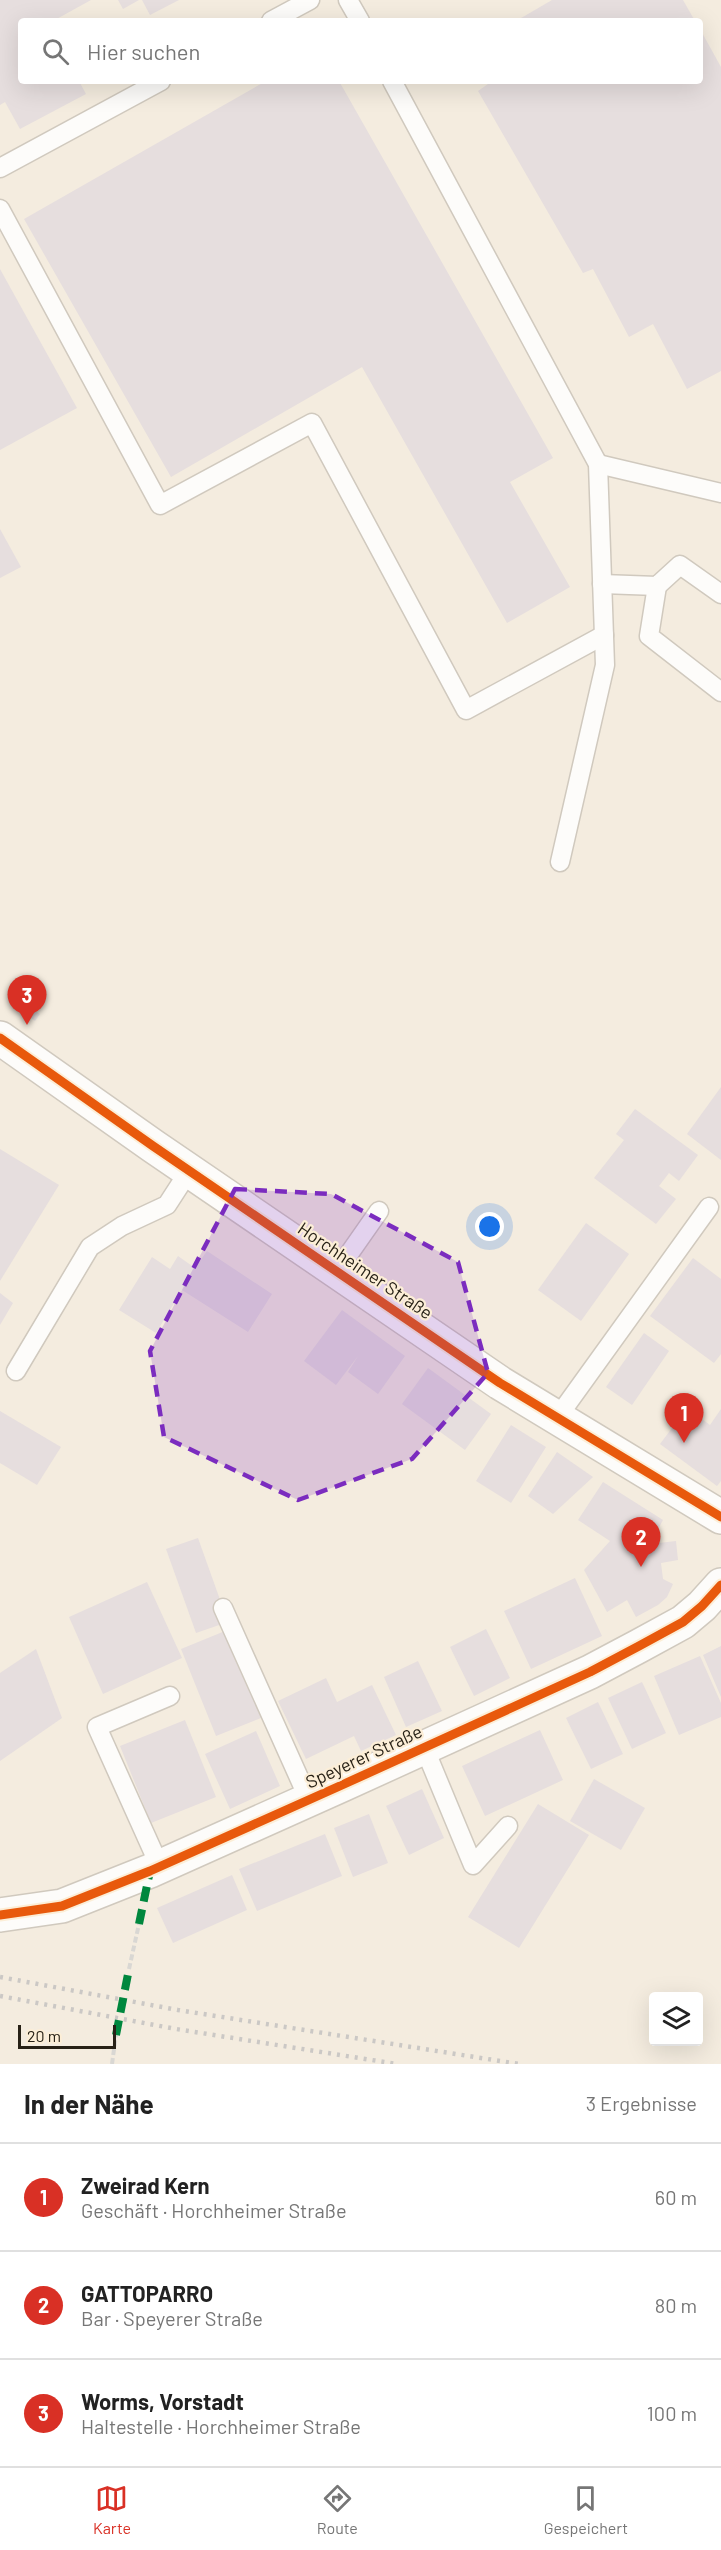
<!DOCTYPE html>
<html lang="de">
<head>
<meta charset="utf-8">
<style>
	:root { --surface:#fff; --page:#f2f2f2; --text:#222; --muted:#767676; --line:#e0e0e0; --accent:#d93025 }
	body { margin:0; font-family:Barlow,sans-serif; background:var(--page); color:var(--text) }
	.controls { position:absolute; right:18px; bottom:18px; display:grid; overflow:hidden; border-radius:6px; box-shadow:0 6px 24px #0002 }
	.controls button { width:54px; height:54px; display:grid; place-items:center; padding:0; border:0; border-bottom:2px solid var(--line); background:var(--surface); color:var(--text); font:30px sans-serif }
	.scale { position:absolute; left:18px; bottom:15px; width:98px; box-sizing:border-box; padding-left:6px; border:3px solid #272116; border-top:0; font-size:16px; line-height:21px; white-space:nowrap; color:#272116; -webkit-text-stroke:4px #fceed7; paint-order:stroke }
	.you { position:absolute; left:490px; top:1227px; width:21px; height:21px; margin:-15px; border:4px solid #fff; border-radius:50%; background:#1a73e8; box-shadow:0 0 0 9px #1a73e833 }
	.badge { display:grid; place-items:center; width:39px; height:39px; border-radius:50%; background:var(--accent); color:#fff; font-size:20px; font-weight:700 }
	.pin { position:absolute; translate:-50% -50px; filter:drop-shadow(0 2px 3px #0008) }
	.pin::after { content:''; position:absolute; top:32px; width:21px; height:18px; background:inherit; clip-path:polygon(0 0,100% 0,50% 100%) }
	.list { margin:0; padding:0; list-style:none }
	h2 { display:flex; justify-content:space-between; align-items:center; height:78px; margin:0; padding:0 24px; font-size:26px }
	h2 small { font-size:20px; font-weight:400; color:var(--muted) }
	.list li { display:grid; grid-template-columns:39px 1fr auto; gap:18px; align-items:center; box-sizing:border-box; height:108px; padding:0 24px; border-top:2px solid var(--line) }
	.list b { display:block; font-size:22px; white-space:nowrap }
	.list p { margin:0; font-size:20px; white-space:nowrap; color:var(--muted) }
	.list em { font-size:20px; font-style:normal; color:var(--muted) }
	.icon { flex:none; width:33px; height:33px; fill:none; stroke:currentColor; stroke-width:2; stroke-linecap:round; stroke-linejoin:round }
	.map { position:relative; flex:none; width:721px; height:2064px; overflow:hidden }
	.search { position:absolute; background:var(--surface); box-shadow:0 6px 24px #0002; left:18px; right:18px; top:18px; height:66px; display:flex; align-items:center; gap:15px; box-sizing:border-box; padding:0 21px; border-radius:6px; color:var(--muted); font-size:22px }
	.sheet { height:402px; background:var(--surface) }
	nav { display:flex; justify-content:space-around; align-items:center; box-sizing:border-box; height:84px; border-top:2px solid var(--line); background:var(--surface); font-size:16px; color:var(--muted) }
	nav a { display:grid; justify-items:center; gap:3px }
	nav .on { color:var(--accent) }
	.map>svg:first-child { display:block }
	.building { fill:#e6dede }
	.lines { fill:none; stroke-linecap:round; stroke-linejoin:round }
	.service-casing { stroke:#d0c9be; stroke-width:21 }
	.minor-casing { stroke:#d0c9be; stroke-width:36 }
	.secondary-casing { stroke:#d0c9be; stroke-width:36 }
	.path { stroke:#d9d7d3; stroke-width:4; stroke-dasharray:6 3; stroke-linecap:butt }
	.service { stroke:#fdfcfa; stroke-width:18 }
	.minor { stroke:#fdfcfa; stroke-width:33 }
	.secondary { stroke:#fdfcfa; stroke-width:33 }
	.rail { stroke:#cbc8c5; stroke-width:4.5; stroke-dasharray:3 6; stroke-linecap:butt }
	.quiet { stroke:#00873e; stroke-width:8; stroke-dasharray:15 8; stroke-linecap:butt }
	.cycleway-casing { stroke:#fceed7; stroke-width:13 }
	.cycleway { stroke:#e8590c; stroke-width:9 }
	.marked { fill:#7b2cbf; fill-opacity:0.2; stroke:#7b2cbf; stroke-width:4.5; stroke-dasharray:12 8; stroke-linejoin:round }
	.labels { text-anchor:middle; stroke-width:4.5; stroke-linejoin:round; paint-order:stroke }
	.street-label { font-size:18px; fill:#272116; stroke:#fceed7 }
</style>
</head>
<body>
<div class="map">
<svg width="721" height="2064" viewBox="0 0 721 2064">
	<rect width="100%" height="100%" fill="#f4ecdf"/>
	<!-- building -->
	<g class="building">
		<path d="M0,0H91L53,21H21V81H79L86,94L20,129L5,102L0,105Z"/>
		<path d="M118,0H139L123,9Z"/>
		<path d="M142,0H179L150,15Z"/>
		<path d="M552,0H683L695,21H516Z"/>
		<path d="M700,29L721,67V371L687,389L653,324L629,337L593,269L583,273L478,91L488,84L486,81H700Z"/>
		<path d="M266,81H339L553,458L510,482L570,587L507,623L362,367L171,477L24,219Z"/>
		<path d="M0,269L77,408L0,450Z"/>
		<path d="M0,529L21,567L0,578Z"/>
		<path d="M17,999L40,1014L35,1021L13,1005Z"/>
		<path d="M721,1087V1160L687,1134Z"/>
		<path d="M635,1109L698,1155L679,1181L669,1173L659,1186L676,1199L656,1224L594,1178L624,1140L616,1134Z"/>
		<path d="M0,1149L59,1185L0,1281Z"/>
		<path d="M586,1223L629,1254L581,1321L538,1290Z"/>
		<path d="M207,1251L272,1294L248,1332L182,1290L156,1333L119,1310L152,1257L170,1269L178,1256L195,1268Z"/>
		<path d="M693,1258L721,1279V1354L714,1363L650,1316Z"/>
		<path d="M0,1293L13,1303L0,1325Z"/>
		<path d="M342,1310L405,1356L378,1394L348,1372L358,1356L336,1385L304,1361Z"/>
		<path d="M644,1333L669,1351L632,1405L606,1387Z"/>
		<path d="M428,1368L491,1414L465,1450L402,1404Z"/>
		<path d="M687,1408L710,1425L721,1409V1481L717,1486L660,1444Z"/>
		<path d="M0,1411L61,1447L37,1485L0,1463Z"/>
		<path d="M511,1425L546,1447L511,1503L476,1481Z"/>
		<path d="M557,1452L593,1477L553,1514L528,1496Z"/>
		<path d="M603,1482L663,1520L657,1531L659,1543L676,1541L678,1560L661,1563L663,1579L673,1584L667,1597L658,1605L636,1617L627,1600L607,1612L584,1570L610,1541L578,1520Z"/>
		<path d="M198,1538L228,1622L196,1633L166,1549Z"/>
		<path d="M575,1578L602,1636L531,1669L504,1611Z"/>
		<path d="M147,1582L182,1658L103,1694L69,1617Z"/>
		<path d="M486,1629L510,1678L474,1696L450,1647Z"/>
		<path d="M225,1631L261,1718L216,1736L181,1649Z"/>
		<path d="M721,1646V1697L703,1655Z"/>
		<path d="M36,1649L62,1718L0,1761V1673Z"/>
		<path d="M700,1656L721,1703V1717L679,1735L654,1676Z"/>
		<path d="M418,1661L442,1711L406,1727L384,1677Z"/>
		<path d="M326,1678L337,1702L372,1685L396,1735L361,1751L354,1736L306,1759L278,1701Z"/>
		<path d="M642,1682L666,1733L632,1749L608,1698Z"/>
		<path d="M598,1702L623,1754L591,1769L566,1718Z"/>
		<path d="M185,1720L216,1797L151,1823L120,1746Z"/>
		<path d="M540,1730L563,1780L485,1816L462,1766Z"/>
		<path d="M256,1731L280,1786L230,1809L205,1754Z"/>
		<path d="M594,1779L645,1808L621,1850L570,1821Z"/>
		<path d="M422,1789L444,1838L409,1855L386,1806Z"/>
		<path d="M538,1804L589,1835L519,1948L468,1917Z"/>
		<path d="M369,1814L388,1863L353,1877L334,1828Z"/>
		<path d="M325,1834L342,1876L257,1911L239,1869Z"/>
		<path d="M232,1875L247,1910L173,1943L157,1908Z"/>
	</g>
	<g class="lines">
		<!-- service casing -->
		<g class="service-casing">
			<g id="service">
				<path d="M348,0L360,21"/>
				<path d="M271,21L310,0"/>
				<path d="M392,81L598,464L605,665L560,862"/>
				<path d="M0,168L161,81"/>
				<path d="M0,209L160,505L312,423L466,710L604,635"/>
				<path d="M598,464L721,493"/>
				<path d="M602,584L657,586L680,565L721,594"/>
				<path d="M657,586L649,636L721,692"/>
				<path d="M337,1271L379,1211"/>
				<path d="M16,1371L90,1247L122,1226L167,1205L189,1171"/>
				<path d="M557,1418L709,1207"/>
				<path d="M223,1608L309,1800"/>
				<path d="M424,1747L473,1865L508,1826"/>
				<path d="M160,1867L97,1727L170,1696"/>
			</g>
		</g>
		<!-- minor casing -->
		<g class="minor-casing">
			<path id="minor" d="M0,1915L62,1906L150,1871L342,1785L590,1672L639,1646L683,1622L702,1606L721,1585"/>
		</g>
		<!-- secondary casing -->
		<g class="secondary-casing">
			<path id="secondary" d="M0,1038L153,1146L500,1383L721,1517"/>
		</g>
		<!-- path -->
		<g class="path">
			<path d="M129,1969L139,1924"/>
			<path d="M112,2064L116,2035"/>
		</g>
		<!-- service -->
		<use href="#service" class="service"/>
		<!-- minor -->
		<use href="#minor" class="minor"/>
		<!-- secondary -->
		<use href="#secondary" class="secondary"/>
		<!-- rail -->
		<g class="rail">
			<path d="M0,1977L178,2010L519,2064"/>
			<path d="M0,1996L176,2029L397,2064"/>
		</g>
		<!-- quiet -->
		<g class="quiet">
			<path d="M139,1924L150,1871"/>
			<path d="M116,2035L129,1969"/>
		</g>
		<!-- cycleway casing -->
		<g class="cycleway-casing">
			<g id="cycleway">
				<path d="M0,1038L153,1146L500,1383L721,1517"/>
				<path d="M0,1915L62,1906L150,1871L342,1785L590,1672L639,1646L683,1622L702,1606L721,1585"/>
			</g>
		</g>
		<!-- cycleway -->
		<use href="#cycleway" class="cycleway"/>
	</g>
	<!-- marked area -->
	<path class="marked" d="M235,1189L331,1194L458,1262L488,1373L412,1459L298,1500L164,1437L150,1351Z"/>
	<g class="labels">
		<!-- street labels -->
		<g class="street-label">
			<text transform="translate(365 1271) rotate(34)" y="6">Horchheimer Straße</text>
			<text transform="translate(364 1757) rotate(-25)" y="6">Speyerer Straße</text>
		</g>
	</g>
</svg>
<div class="controls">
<button><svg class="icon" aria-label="layers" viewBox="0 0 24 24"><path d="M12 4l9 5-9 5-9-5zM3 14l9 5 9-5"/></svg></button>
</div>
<div class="scale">20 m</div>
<div class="you"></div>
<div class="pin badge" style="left:684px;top:1443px">1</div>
<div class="pin badge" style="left:641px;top:1567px">2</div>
<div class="pin badge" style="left:27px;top:1025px">3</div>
<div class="search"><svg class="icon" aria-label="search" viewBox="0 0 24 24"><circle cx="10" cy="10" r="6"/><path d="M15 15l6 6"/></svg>Hier suchen</div>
</div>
<section class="sheet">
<h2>In der Nähe<small>3 Ergebnisse</small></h2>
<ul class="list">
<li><span class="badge">1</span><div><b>Zweirad Kern</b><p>Geschäft · Horchheimer Straße</p></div><em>60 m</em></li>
<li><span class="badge">2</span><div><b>GATTOPARRO</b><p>Bar · Speyerer Straße</p></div><em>80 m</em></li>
<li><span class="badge">3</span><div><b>Worms, Vorstadt</b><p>Haltestelle · Horchheimer Straße</p></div><em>100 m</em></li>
</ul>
</section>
<nav>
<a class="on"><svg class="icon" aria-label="map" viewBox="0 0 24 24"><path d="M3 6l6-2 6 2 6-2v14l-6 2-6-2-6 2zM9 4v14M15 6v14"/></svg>Karte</a>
<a><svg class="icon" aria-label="directions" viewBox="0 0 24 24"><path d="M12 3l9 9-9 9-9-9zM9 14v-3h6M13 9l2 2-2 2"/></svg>Route</a>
<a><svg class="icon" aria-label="saved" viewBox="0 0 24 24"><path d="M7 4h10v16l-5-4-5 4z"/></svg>Gespeichert</a>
</nav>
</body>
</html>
